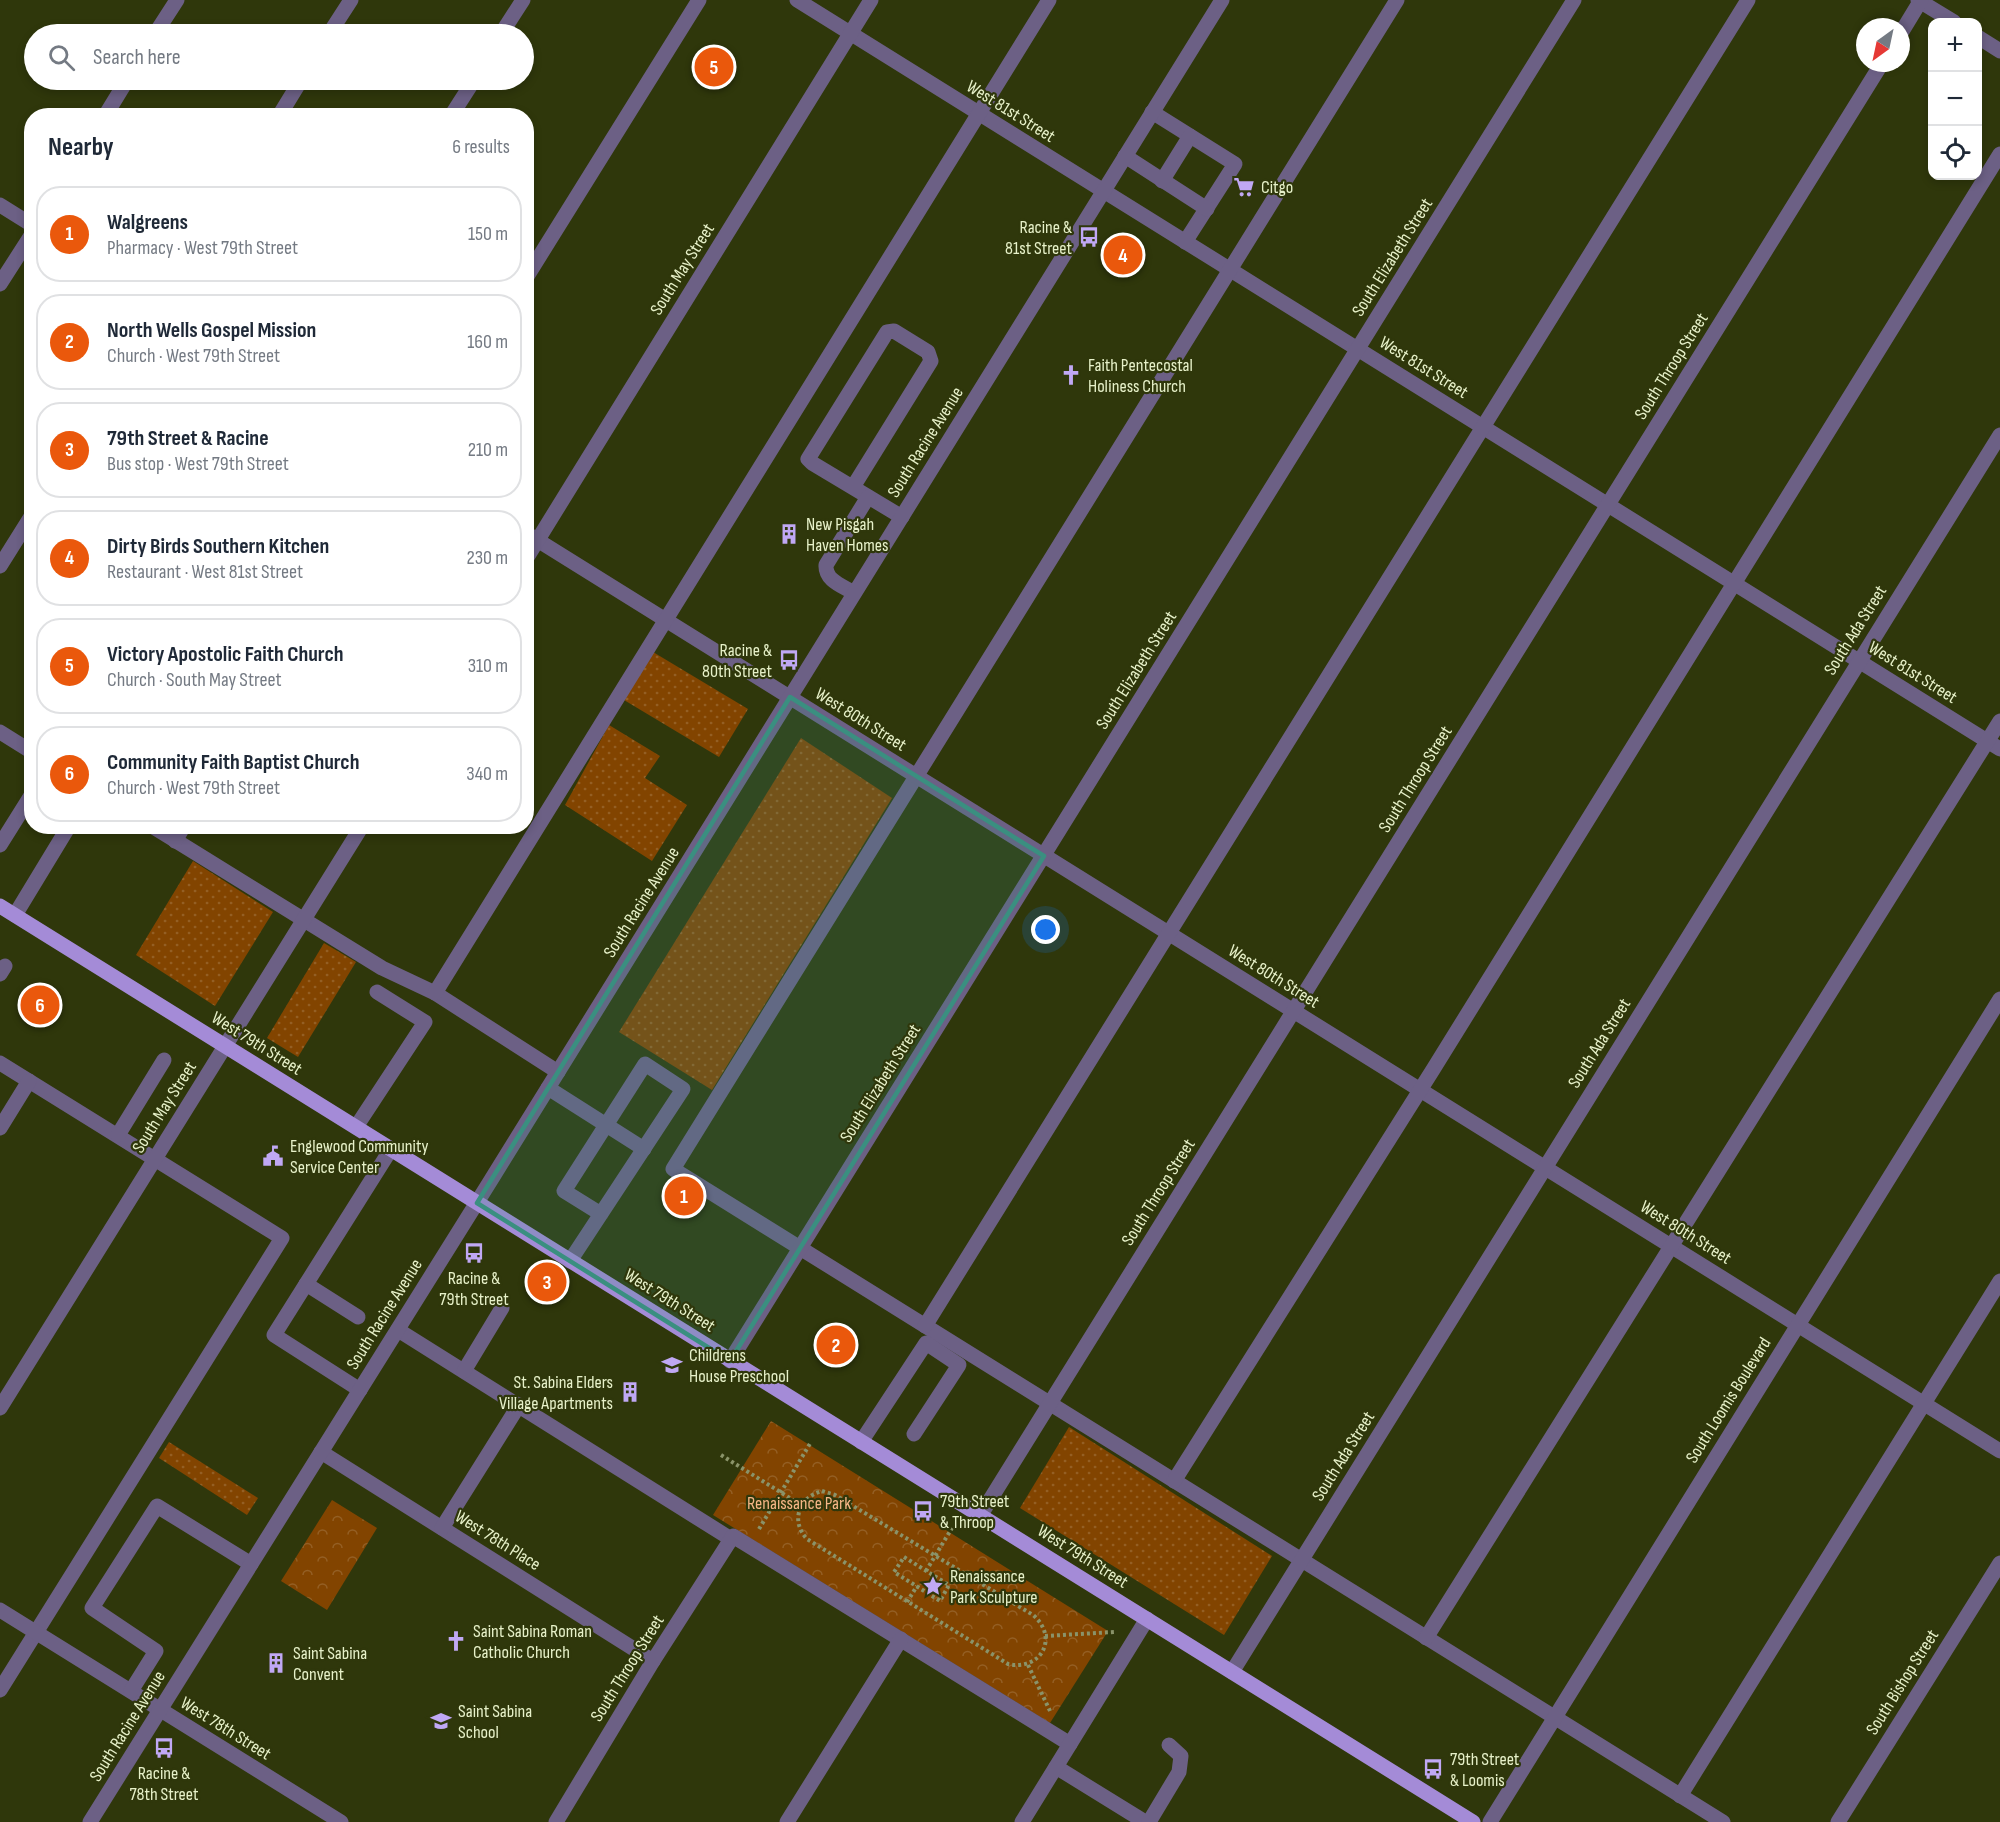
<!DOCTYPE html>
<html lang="en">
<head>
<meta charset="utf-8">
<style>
	:root { --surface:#fff; --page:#f2f2f3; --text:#1f2937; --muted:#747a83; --line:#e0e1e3; --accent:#ea580c }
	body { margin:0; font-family:"Sofia Sans Condensed",sans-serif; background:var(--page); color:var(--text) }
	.controls { position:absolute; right:18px; top:18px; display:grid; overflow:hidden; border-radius:12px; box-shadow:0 3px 9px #0003 }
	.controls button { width:54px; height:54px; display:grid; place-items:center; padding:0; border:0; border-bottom:2px solid var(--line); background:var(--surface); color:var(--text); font:30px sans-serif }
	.compass { position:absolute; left:1856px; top:18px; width:54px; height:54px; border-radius:50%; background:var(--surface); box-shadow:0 3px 9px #0003; rotate:213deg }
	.you { position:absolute; left:1046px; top:930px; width:21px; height:21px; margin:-15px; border:4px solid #fff; border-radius:50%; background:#1a73e8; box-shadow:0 0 0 9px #1a73e833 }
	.badge { display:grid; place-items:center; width:39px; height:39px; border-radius:50%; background:var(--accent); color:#fff; font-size:20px; font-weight:700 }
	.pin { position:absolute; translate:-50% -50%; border:3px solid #fff; box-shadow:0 2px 6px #0006 }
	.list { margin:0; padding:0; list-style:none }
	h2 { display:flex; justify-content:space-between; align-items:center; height:78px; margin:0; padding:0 24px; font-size:26px }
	h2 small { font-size:20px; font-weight:400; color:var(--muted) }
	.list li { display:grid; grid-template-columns:39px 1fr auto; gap:18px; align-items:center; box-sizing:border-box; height:96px; margin:0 12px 12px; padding:0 12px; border:2px solid var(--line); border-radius:24px }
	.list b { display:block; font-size:22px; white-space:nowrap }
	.list p { margin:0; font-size:20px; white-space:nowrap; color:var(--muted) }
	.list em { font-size:20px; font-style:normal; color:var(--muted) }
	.icon { flex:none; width:33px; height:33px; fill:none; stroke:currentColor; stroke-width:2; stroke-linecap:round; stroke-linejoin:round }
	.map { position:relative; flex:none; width:2000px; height:1822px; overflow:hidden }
	.search { position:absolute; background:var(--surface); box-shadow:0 3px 9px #0003; left:24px; top:24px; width:510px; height:66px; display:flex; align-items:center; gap:15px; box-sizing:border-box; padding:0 21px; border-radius:33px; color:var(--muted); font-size:22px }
	.panel { position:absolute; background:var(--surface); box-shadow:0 3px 9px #0003; left:24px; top:108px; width:510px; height:726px; border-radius:24px }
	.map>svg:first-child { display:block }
	.grass { fill:url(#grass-dots) }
	.park { fill:url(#park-crowns) }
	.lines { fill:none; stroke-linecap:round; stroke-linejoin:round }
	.path { stroke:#8a9369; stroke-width:4; stroke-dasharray:3 3; stroke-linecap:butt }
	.minor { stroke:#6c6085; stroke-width:15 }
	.major { stroke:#a48bd7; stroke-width:15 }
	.marked { fill:#3a8f80; fill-opacity:0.2; stroke:#3a8f80; stroke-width:4.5; stroke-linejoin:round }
	.labels { text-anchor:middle; stroke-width:4.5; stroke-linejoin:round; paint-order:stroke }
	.street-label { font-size:18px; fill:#e7f1c9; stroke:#2f370b }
	.poi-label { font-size:18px; fill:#e7f1c9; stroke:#2f370b; text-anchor:start }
	.park-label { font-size:18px; fill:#f6b686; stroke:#2f370b }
</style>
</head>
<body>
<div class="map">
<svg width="2000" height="1822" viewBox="0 0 2000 1822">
	<defs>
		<pattern id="grass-dots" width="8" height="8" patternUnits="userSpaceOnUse" patternTransform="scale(1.5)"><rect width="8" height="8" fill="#824400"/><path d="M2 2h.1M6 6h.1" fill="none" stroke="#945f24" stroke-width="1.8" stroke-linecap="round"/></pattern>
		<pattern id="park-crowns" width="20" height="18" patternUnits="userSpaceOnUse" patternTransform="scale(1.5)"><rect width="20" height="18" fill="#824400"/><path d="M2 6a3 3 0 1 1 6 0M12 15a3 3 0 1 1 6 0" fill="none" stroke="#945f24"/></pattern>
	</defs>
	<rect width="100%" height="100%" fill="#2f370b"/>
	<!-- grass -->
	<g class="grass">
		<path d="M653,652L748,709L719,757L624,700Z"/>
		<path d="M609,725L660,756L645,778L687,805L652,861L565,805Z"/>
		<path d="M801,738L892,798L712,1090L619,1032Z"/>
		<path d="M193,861L273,912L215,1006L136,955Z"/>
		<path d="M324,943L356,962L298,1057L267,1038Z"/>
		<path d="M1069,1427L1272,1556L1224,1635L1020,1508Z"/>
		<path d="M169,1442L258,1498L247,1515L159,1458Z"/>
	</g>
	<!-- park -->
	<g class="park">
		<path d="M771,1421L1108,1631L1050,1723L713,1515Z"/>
		<path d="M332,1500L377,1528L327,1610L281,1581Z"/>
	</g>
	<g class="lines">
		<!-- path -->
		<g class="path">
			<path d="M721,1455L801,1505"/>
			<path d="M822,1491L835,1495L1033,1615C1059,1637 1042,1671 1008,1664L807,1539C790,1521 799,1497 822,1491Z"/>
			<path d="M759,1529L811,1442"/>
			<path d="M904,1557L949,1585L940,1601L894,1572Z"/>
			<path d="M926,1571L952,1528"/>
			<path d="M907,1602L917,1586"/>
			<path d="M1045,1636L1114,1632"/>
			<path d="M1028,1665L1051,1713"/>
		</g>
		<!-- minor -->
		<g class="minor">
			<path d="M797,0L2000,749"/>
			<path d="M1397,0L673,1169L1723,1822"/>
			<path d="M1918,0L1954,22"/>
			<path d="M1901,33L1921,0"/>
			<path d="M155,34L177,0"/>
			<path d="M329,34L351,0"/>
			<path d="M501,34L523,0"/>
			<path d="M1978,37L2000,51"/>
			<path d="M1152,112L1235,164L1185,242"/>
			<path d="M105,116L127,80"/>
			<path d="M279,116L301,80"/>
			<path d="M451,116L474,80"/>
			<path d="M1125,156L1207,209"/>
			<path d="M1162,181L1190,136"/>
			<path d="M0,205L32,225"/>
			<path d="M526,278L699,0"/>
			<path d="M0,284L32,234"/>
			<path d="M853,487L931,361L928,352L894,331L887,332L808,459L812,463L902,517"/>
			<path d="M526,533L2000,1451"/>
			<path d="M526,559L871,0"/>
			<path d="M0,566L32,515"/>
			<path d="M854,593C843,586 825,581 826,565L868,497"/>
			<path d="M0,732L32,752"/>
			<path d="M152,826L382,968L435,993L558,1072"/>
			<path d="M175,841L184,826"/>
			<path d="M0,845L32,794"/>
			<path d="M15,915L69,826"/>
			<path d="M0,974L5,966"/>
			<path d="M435,993L1049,0"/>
			<path d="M0,1063L282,1238L0,1690"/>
			<path d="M548,1088L644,1149"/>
			<path d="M356,1127L425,1022L377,992"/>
			<path d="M0,1128L29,1081"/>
			<path d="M118,1135L164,1060"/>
			<path d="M570,1261L683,1089L645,1064L564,1191L601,1214"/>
			<path d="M306,1284L358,1317"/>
			<path d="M925,1326L1748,0"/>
			<path d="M398,1330L731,1539"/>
			<path d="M730,1361L1574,0"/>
			<path d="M464,1371L502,1308"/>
			<path d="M360,1390L274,1335L391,1149"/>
			<path d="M0,1408L362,826"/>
			<path d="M861,1442L926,1343L959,1365L914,1434"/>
			<path d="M321,1452L653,1661"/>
			<path d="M1174,1481L1434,1068L2000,154"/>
			<path d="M980,1516L1882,63"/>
			<path d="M442,1528L519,1405"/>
			<path d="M0,1610L341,1822"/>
			<path d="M1426,1638L2000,721"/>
			<path d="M1232,1672L2000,435"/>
			<path d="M131,1691L156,1651L92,1608L157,1506L251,1564"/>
			<path d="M1056,1767L1145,1822"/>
			<path d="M1680,1796L2000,1281"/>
			<path d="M90,1822L491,1180L1222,0"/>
			<path d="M556,1822L653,1661L733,1536L1070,1744"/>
			<path d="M787,1822L901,1639"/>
			<path d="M1022,1822L1147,1619"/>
			<path d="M1149,1822L1179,1772L1181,1756L1169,1745"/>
			<path d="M1490,1822L2000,999"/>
			<path d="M1838,1822L2000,1563"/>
		</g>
		<!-- major -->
		<path class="major" d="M0,906L1473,1822"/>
	</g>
	<!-- marked area -->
	<path class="marked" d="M790,697L1044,856L730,1361L477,1203Z"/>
	<!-- icons -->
	<defs>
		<g id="supermarket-bare" transform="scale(1.62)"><path d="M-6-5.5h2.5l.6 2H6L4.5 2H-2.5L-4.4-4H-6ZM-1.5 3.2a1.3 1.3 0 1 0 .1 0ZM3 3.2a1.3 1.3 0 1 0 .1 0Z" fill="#c0a8f4" stroke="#2f370b" stroke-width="2.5" paint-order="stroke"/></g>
		<g id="bus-bare" transform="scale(1.62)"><path d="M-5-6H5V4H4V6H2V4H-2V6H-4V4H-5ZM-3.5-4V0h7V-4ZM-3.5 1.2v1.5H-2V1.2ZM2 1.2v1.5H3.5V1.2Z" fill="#c0a8f4" stroke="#2f370b" stroke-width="2.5" paint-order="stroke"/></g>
		<g id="church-bare" transform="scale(1.62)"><path d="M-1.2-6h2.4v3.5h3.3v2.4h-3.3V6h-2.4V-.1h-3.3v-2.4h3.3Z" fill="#c0a8f4" stroke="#2f370b" stroke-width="2.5" paint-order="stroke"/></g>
		<g id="building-bare" transform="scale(1.62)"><path d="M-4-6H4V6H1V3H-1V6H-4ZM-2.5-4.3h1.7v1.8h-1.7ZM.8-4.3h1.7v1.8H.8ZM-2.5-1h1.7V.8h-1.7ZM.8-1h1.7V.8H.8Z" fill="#c0a8f4" stroke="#2f370b" stroke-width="2.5" paint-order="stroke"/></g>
		<g id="civic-bare" transform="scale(1.62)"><path d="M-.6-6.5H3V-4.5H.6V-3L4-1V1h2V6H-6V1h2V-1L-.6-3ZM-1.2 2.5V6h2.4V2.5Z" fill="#c0a8f4" stroke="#2f370b" stroke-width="2.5" paint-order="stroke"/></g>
		<g id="school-bare" transform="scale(1.62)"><path d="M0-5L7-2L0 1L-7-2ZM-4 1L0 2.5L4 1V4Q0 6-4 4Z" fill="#c0a8f4" stroke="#2f370b" stroke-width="2.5" paint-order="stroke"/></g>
		<g id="sight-bare" transform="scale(1.62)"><path d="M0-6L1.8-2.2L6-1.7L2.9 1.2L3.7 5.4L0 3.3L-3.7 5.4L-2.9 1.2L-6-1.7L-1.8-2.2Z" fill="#c0a8f4" stroke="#2f370b" stroke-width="2.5" paint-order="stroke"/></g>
	</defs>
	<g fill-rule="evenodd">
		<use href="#supermarket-bare" x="1244" y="187"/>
		<use href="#bus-bare" x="1089" y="237"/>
		<use href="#church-bare" x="1071" y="375"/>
		<use href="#building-bare" x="789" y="534"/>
		<use href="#bus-bare" x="789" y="660"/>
		<use href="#civic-bare" x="273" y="1156"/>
		<use href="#bus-bare" x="474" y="1253"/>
		<use href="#school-bare" x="672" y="1365"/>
		<use href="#building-bare" x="630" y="1392"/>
		<use href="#bus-bare" x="923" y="1511"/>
		<use href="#sight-bare" x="933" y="1586"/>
		<use href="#church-bare" x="456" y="1641"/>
		<use href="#building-bare" x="276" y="1663"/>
		<use href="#school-bare" x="441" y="1721"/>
		<use href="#bus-bare" x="164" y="1748"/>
		<use href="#bus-bare" x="1433" y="1769"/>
	</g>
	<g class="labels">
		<!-- street labels -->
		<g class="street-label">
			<text transform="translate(1011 111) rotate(32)" y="6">West 81st Street</text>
			<text transform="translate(1392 257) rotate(-58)" y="6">South Elizabeth Street</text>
			<text transform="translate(682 269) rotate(-58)" y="6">South May Street</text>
			<text transform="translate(1671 366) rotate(-58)" y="6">South Throop Street</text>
			<text transform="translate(1424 367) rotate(32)" y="6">West 81st Street</text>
			<text transform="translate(925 442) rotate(-58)" y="6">South Racine Avenue</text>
			<text transform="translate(1855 630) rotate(-58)" y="6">South Ada Street</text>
			<text transform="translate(1136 670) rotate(-58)" y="6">South Elizabeth Street</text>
			<text transform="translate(1913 672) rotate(32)" y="6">West 81st Street</text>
			<text transform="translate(861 719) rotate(32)" y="6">West 80th Street</text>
			<text transform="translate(1415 779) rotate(-58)" y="6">South Throop Street</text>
			<text transform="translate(641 902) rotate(-58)" y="6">South Racine Avenue</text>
			<text transform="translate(1274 976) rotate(32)" y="6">West 80th Street</text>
			<text transform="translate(257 1043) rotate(32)" y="6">West 79th Street</text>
			<text transform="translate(1599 1043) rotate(-58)" y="6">South Ada Street</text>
			<text transform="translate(880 1083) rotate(-58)" y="6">South Elizabeth Street</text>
			<text transform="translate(164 1107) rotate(-58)" y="6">South May Street</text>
			<text transform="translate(1158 1192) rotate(-58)" y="6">South Throop Street</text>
			<text transform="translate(1686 1232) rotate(32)" y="6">West 80th Street</text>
			<text transform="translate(670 1300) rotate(32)" y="6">West 79th Street</text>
			<text transform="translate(384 1314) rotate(-58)" y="6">South Racine Avenue</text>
			<text transform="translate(1728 1400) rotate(-58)" y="6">South Loomis Boulevard</text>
			<text transform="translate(1343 1456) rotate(-58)" y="6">South Ada Street</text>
			<text transform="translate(498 1540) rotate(32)" y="6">West 78th Place</text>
			<text transform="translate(1083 1556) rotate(32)" y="6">West 79th Street</text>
			<text transform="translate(627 1668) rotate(-58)" y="6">South Throop Street</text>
			<text transform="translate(1902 1682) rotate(-58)" y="6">South Bishop Street</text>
			<text transform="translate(127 1726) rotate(-58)" y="6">South Racine Avenue</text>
			<text transform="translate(226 1728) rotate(32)" y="6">West 78th Street</text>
		</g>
		<!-- poi labels -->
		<g class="poi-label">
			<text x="1261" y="193">Citgo</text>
			<text x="1072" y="233" text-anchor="end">Racine &amp;<tspan x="1072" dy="21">81st Street</tspan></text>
			<text x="1088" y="371">Faith Pentecostal<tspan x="1088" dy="21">Holiness Church</tspan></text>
			<text x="806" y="530">New Pisgah<tspan x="806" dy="21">Haven Homes</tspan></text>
			<text x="772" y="656" text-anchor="end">Racine &amp;<tspan x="772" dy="21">80th Street</tspan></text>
			<text x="290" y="1152">Englewood Community<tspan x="290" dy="21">Service Center</tspan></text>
			<text x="474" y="1284" text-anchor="middle">Racine &amp;<tspan x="474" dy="21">79th Street</tspan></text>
			<text x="689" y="1361">Childrens<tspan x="689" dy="21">House Preschool</tspan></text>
			<text x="613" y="1388" text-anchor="end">St. Sabina Elders<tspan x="613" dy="21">Village Apartments</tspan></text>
			<text x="940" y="1507">79th Street<tspan x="940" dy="21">&amp; Throop</tspan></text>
			<text x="950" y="1582">Renaissance<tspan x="950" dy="21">Park Sculpture</tspan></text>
			<text x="473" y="1637">Saint Sabina Roman<tspan x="473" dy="21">Catholic Church</tspan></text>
			<text x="293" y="1659">Saint Sabina<tspan x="293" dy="21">Convent</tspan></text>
			<text x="458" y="1717">Saint Sabina<tspan x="458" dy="21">School</tspan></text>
			<text x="1450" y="1765">79th Street<tspan x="1450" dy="21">&amp; Loomis</tspan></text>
			<text x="164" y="1779" text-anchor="middle">Racine &amp;<tspan x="164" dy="21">78th Street</tspan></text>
		</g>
		<!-- park labels -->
		<g class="park-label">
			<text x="799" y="1509">Renaissance Park</text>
		</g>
	</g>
</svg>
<div class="controls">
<button>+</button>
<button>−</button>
<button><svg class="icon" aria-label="locate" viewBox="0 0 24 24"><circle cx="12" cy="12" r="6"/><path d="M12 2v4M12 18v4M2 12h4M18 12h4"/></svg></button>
</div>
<svg class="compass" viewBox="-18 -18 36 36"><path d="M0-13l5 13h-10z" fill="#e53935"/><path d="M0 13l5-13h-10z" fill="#747a83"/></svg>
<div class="you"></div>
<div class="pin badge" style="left:684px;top:1196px">1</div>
<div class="pin badge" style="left:836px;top:1345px">2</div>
<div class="pin badge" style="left:547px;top:1282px">3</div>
<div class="pin badge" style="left:1123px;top:255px">4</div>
<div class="pin badge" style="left:714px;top:67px">5</div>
<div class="pin badge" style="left:40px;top:1005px">6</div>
<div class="search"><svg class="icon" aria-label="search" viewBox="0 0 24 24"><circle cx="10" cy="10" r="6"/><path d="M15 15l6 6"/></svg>Search here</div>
<section class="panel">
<h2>Nearby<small>6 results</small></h2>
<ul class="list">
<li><span class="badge">1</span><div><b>Walgreens</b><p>Pharmacy · West 79th Street</p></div><em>150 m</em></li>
<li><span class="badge">2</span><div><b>North Wells Gospel Mission</b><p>Church · West 79th Street</p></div><em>160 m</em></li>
<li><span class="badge">3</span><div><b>79th Street &amp; Racine</b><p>Bus stop · West 79th Street</p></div><em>210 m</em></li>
<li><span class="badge">4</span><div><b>Dirty Birds Southern Kitchen</b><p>Restaurant · West 81st Street</p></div><em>230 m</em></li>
<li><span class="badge">5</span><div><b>Victory Apostolic Faith Church</b><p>Church · South May Street</p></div><em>310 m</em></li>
<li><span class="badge">6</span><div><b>Community Faith Baptist Church</b><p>Church · West 79th Street</p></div><em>340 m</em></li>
</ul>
</section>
</div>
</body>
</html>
